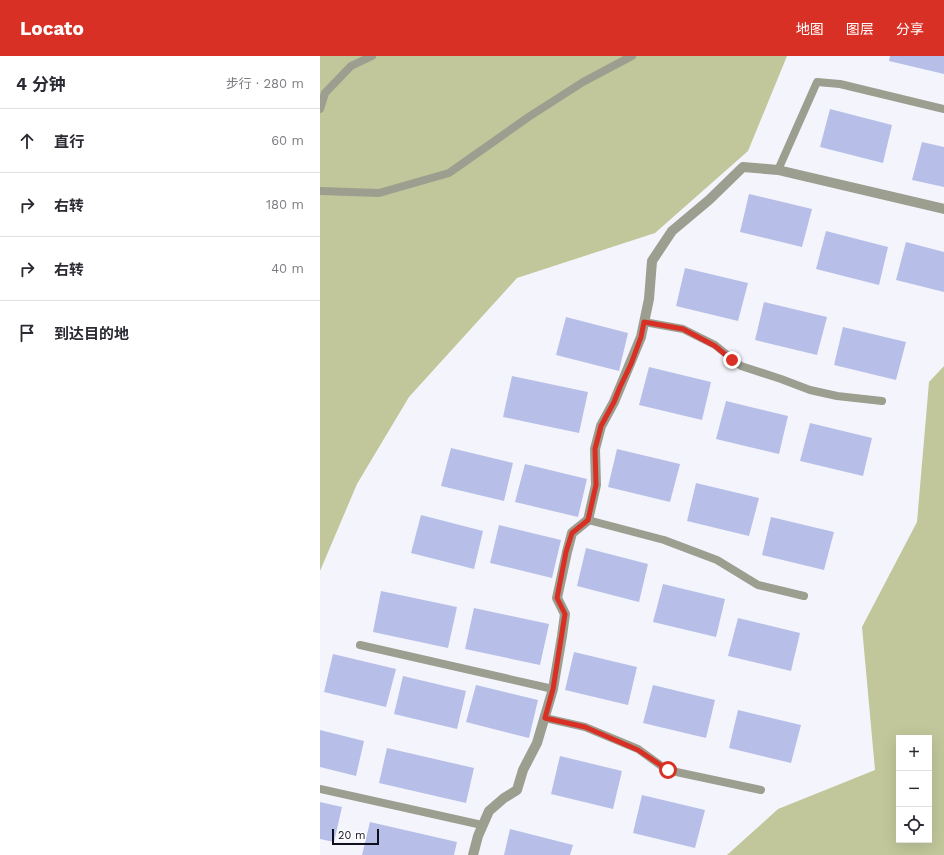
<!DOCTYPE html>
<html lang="zh">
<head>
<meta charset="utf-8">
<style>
	:root { --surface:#fff; --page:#f7f7f7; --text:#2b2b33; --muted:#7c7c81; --line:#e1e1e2; --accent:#d93025 }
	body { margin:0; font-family:"Work Sans","Noto Sans SC",sans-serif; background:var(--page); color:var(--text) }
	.controls { position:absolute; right:12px; bottom:12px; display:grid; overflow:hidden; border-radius:0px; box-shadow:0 4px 16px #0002 }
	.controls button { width:36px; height:36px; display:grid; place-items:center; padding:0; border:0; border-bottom:1px solid var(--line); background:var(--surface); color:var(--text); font:20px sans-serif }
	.scale { position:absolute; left:12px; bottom:10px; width:47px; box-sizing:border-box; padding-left:4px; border:2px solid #0f101b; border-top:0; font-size:11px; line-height:14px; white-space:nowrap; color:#0f101b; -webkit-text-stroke:3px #fff; paint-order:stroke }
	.stop { position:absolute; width:12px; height:12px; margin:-9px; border:3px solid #d93025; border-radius:50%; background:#fff }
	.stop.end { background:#d93025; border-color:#fff; box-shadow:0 1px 4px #0008 }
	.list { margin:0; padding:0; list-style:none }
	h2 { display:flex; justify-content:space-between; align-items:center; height:52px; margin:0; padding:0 16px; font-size:17px }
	h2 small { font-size:13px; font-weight:400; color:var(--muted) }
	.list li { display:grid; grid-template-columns:26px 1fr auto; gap:12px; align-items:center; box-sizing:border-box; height:64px; padding:0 16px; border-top:1px solid var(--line) }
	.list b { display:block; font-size:15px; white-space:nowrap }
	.list em { font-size:13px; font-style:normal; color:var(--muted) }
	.icon { flex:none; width:22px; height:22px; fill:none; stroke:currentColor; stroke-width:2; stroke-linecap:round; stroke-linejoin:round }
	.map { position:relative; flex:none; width:624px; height:799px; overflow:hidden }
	header { display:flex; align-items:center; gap:24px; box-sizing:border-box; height:56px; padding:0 20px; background:var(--accent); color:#fff }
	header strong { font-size:19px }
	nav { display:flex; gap:22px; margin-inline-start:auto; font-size:14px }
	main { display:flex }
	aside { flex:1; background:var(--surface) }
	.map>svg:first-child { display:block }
	.forest { fill:#c1c79a; fill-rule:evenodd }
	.building { fill:#b7bfe9 }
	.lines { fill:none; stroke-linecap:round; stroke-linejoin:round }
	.service { stroke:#9c9e90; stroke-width:8 }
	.minor { stroke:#9c9e90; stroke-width:10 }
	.route { stroke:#d93025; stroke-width:5 }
</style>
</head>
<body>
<header>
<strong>Locato</strong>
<nav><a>地图</a><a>图层</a><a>分享</a></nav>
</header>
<main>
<aside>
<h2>4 分钟<small>步行 · 280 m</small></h2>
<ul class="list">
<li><svg class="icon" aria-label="ahead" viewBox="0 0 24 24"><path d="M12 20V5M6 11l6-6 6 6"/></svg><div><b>直行</b></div><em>60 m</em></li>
<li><svg class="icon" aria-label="right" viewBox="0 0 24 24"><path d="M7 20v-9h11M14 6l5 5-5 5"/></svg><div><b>右转</b></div><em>180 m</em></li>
<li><svg class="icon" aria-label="right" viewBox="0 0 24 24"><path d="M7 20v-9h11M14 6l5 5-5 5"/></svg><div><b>右转</b></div><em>40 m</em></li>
<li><svg class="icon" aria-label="arrive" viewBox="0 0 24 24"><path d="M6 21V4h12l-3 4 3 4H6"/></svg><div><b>到达目的地</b></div></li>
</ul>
</aside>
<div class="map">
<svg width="624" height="799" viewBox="0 0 624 799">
	<rect width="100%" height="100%" fill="#f4f5fc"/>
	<!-- forest -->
	<g class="forest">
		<path d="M0,0H467L428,95L335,177L197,222L89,341L37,428L0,515Z"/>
		<path d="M624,310V799H407L458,753L555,714L542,571L597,466L609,326ZM579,682H609V784H579Z"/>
	</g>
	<!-- building -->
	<g class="building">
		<path d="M570,0H624V18L569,5Z"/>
		<path d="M510,53L572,69L563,107L500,91Z"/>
		<path d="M602,86L624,91V131L592,124Z"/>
		<path d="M429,138L492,153L482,191L420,176Z"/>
		<path d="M506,175L568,191L559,229L496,213Z"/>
		<path d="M586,186L624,196V236L576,224Z"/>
		<path d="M365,212L428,227L418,265L356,250Z"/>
		<path d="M444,246L507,261L497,299L435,284Z"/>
		<path d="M246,261L308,277L299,315L236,299Z"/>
		<path d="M523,271L586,286L576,324L514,309Z"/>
		<path d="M329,311L391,326L382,364L319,349Z"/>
		<path d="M192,320L268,336L259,377L183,361Z"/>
		<path d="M406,345L468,360L459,398L396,383Z"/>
		<path d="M490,367L552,382L543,420L480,405Z"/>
		<path d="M131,392L193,407L184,445L121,430Z"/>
		<path d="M297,393L360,408L350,446L288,431Z"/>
		<path d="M205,408L267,423L258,461L195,446Z"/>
		<path d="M376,427L439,442L429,480L367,465Z"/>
		<path d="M101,459L163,475L154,513L91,497Z"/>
		<path d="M451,461L514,476L504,514L442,499Z"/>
		<path d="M179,469L241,484L232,522L170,507Z"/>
		<path d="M266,492L328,508L319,546L257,530Z"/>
		<path d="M343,528L405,543L396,581L333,566Z"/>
		<path d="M61,535L137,551L128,592L53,576Z"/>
		<path d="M154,552L229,568L220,609L145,593Z"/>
		<path d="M418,562L480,577L471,615L408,600Z"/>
		<path d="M254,596L317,611L308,649L245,634Z"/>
		<path d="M13,598L76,613L66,651L4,636Z"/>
		<path d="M83,620L146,635L137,673L74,658Z"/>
		<path d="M156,629L218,644L209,682L146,666Z"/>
		<path d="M333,629L395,644L386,682L323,667Z"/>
		<path d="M418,654L481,669L471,707L409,692Z"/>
		<path d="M0,674L44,685L36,720L0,711Z"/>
		<path d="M67,692L154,712L146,747L59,727Z"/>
		<path d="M240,700L302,715L293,753L231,738Z"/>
		<path d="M322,739L385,754L375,792L313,777Z"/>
		<path d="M0,746L22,751L14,786L0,783Z"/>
		<path d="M50,766L137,786L134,799H42Z"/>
		<path d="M190,773L253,789L250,799H184Z"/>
	</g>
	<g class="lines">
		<!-- service -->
		<g class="service">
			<path d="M0,53L5,37L31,10L52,0"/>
			<path d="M458,114L497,26L520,28L624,53"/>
			<path d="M0,135L59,137L129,117L210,60L263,26L312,0"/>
			<path d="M324,266L363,273L395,289L421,310L461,323L490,334L517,340L562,345"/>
			<path d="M268,464L344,484L397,504L438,529L484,540"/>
			<path d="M40,589L233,633"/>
			<path d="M225,662L265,671L318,693L347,714L441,734"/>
			<path d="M0,733L162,769"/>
		</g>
		<!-- minor -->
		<path class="minor" d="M153,799L158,780L169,755L184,742L197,734L203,714L217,687L233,633L242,580L245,558L237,542L247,496L252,477L268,464L276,429L275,393L281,370L294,346L321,281L329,243L332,205L352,175L389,144L423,111L458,114L624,153"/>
	</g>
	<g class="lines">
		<!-- route -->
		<path class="route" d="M348,714L318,694L265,671L225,662L233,633L245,558L237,542L246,496L252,477L268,464L276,429L275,393L281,370L294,346L300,331L311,308L321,281L324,266L363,273L395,290L412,304"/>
	</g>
</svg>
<div class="controls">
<button>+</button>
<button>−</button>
<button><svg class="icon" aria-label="locate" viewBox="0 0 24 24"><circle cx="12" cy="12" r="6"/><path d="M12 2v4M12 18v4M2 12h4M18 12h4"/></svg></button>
</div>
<div class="scale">20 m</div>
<div class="stop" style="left:348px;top:714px"></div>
<div class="stop end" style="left:412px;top:304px"></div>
</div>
</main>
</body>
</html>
